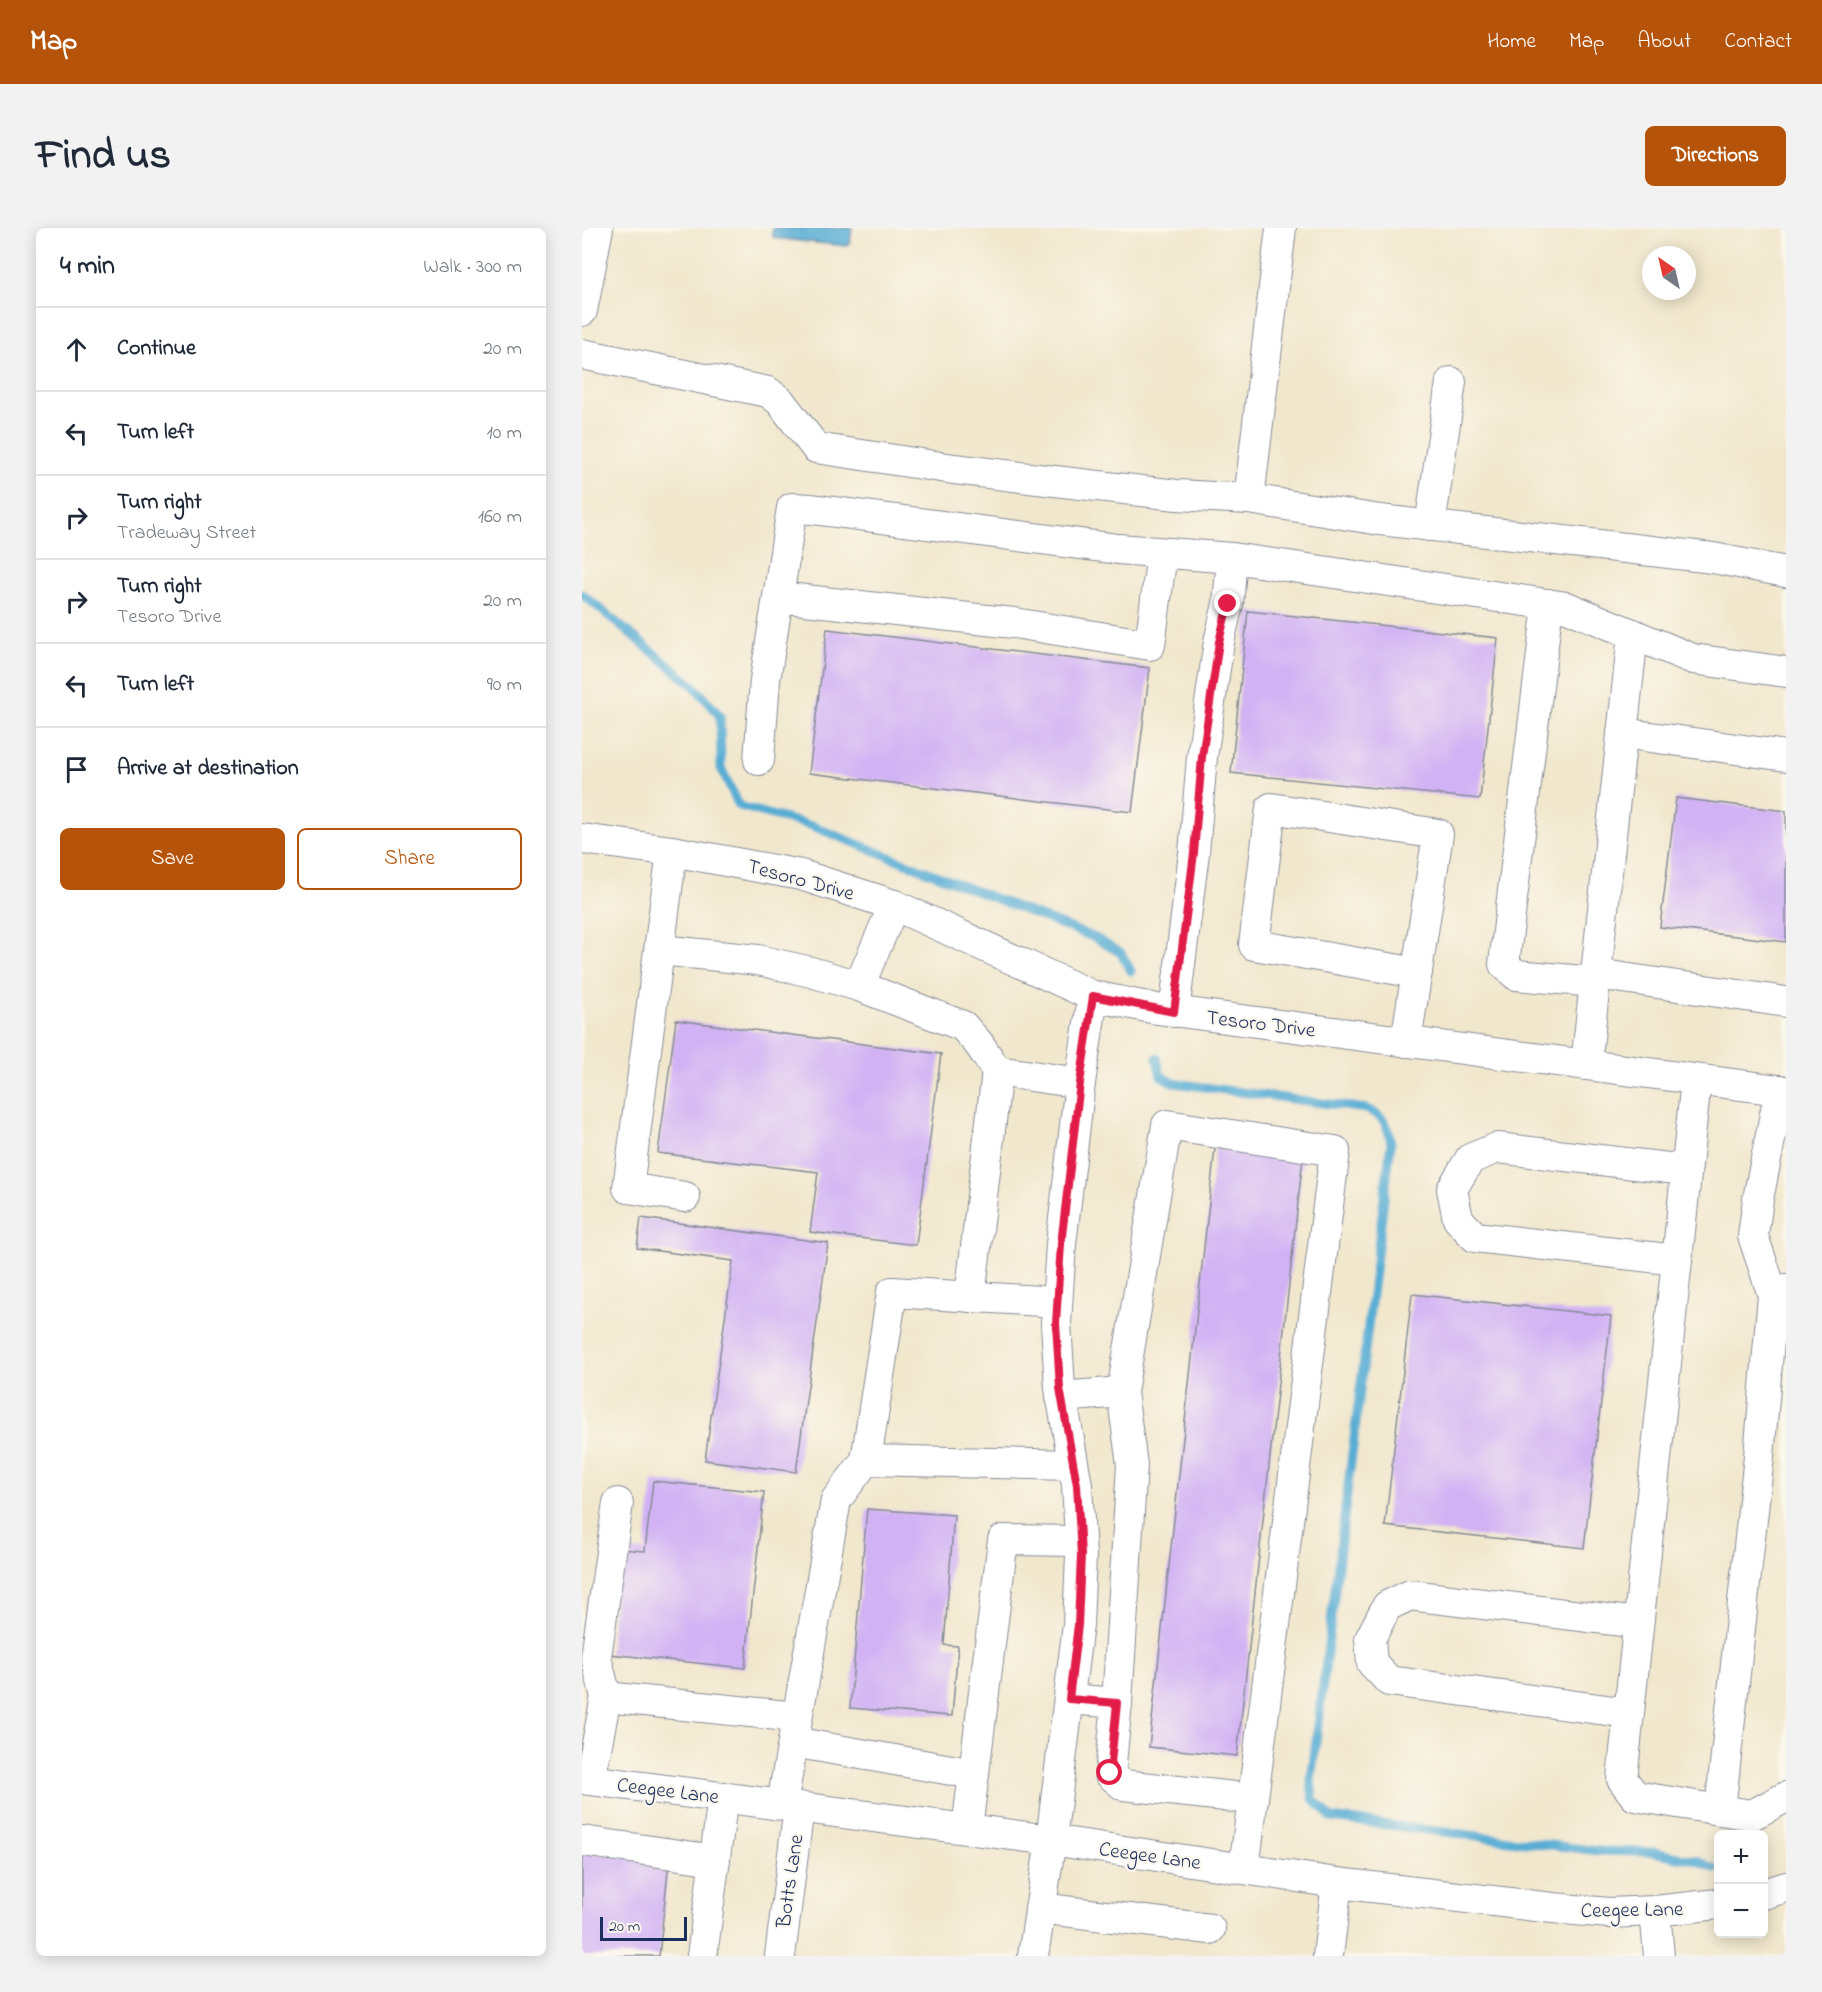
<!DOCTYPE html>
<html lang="en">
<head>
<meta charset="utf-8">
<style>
	:root { --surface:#fff; --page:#f2f2f3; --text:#1f2937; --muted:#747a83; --line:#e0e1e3; --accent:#b45309 }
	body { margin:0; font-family:"Indie Flower",sans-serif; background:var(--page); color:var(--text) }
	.controls { position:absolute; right:18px; bottom:18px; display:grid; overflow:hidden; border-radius:9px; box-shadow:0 3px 15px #0003 }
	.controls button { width:54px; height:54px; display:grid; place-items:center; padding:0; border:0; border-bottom:2px solid var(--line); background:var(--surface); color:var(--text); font:30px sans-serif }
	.compass { position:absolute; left:1060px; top:18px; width:54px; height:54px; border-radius:50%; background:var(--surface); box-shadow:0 3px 15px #0003; rotate:326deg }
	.scale { position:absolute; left:18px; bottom:15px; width:87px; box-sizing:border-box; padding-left:6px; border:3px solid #1b2f5e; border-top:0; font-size:16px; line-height:21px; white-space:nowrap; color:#1b2f5e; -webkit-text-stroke:4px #fbf7ec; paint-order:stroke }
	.stop { position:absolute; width:18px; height:18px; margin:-14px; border:4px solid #e11d48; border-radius:50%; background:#fff }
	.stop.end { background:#e11d48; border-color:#fff; box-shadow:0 2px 6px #0008 }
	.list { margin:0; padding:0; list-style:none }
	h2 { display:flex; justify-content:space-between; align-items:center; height:78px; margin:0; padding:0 24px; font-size:26px }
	h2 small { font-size:20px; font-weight:400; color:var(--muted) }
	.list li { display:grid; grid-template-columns:39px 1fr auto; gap:18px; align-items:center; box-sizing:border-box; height:84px; padding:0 24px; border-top:2px solid var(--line) }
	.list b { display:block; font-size:22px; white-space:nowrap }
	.list p { margin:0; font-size:20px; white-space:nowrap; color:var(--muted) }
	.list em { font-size:20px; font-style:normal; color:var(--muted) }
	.actions { display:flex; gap:12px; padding:18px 24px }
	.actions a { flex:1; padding:14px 0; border:2px solid var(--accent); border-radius:9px; text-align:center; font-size:21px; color:var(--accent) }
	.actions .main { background:var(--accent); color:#fff }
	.icon { flex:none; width:33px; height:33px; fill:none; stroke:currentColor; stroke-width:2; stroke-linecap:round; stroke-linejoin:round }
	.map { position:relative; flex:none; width:1204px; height:1728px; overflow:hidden; border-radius:9px }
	header { display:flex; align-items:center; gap:36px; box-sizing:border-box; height:84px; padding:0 30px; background:var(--accent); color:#fff }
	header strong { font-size:28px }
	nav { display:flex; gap:33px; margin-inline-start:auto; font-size:21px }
	.intro { display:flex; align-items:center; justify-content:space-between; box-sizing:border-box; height:144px; padding:0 36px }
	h1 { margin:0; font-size:42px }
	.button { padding:15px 27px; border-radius:9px; background:var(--accent); color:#fff; font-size:21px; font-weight:700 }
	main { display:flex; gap:36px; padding:0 36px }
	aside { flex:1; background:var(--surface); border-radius:9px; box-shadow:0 3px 15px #0003 }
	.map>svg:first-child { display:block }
	.water { fill:#58add4; stroke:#3a6e99; stroke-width:1.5 }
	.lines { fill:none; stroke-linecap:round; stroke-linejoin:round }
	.stream { stroke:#58add4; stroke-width:9 }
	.building { fill:#d1b2f4 }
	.minor-casing { stroke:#868b96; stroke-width:32 }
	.minor { stroke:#fff; stroke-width:30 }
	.route { stroke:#e11d48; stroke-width:8 }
	.labels { text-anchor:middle; stroke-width:4.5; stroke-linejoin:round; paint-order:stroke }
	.street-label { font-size:21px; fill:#1b2f5e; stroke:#fbf7ec }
</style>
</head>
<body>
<header>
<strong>Map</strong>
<nav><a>Home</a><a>Map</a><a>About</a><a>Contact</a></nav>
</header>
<div class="intro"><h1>Find us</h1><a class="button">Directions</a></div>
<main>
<aside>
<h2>4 min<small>Walk · 300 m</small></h2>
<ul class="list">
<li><svg class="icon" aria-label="ahead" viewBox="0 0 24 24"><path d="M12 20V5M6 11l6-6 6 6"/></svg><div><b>Continue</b></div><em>20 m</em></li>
<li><svg class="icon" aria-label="left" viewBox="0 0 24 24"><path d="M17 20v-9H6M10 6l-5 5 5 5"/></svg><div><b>Turn left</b></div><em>10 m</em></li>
<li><svg class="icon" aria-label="right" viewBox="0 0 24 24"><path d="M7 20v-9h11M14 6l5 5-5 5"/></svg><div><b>Turn right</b><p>Tradeway Street</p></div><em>160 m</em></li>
<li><svg class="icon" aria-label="right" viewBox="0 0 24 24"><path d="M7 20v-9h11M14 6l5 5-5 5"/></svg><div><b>Turn right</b><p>Tesoro Drive</p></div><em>20 m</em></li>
<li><svg class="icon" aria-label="left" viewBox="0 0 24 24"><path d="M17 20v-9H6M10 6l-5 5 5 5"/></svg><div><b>Turn left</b></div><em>90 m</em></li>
<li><svg class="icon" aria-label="arrive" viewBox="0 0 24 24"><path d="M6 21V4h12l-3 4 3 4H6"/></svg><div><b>Arrive at destination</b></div></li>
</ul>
<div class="actions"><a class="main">Save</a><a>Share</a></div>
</aside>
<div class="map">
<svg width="1204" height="1728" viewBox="0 0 1204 1728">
	<rect width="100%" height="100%" fill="#fbf7ec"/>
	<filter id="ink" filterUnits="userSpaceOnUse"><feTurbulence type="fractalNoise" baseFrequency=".0167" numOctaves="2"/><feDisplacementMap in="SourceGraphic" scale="12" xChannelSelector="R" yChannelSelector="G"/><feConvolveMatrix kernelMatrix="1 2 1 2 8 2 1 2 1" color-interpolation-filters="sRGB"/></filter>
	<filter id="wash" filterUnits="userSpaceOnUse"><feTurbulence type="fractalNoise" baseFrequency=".008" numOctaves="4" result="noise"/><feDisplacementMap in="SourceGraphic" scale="24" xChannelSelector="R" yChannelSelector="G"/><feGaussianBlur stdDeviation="1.35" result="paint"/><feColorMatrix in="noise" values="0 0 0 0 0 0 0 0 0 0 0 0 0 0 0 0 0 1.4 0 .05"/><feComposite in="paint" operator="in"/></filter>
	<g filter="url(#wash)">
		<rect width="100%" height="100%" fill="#f1e7cd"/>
		<!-- water -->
		<path class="water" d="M191,0H270L268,15L263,18L192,10L190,6Z"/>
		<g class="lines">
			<!-- stream -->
			<g class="stream">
				<path d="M0,366L112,458L138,488L139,540L157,578L230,598L513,710L539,725L549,743"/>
				<path d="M575,830L579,848L592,855L784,881C803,889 805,895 809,915L729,1553L731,1571L749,1590L1017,1623L1071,1624L1117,1633L1133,1641"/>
			</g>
		</g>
		<g id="blocks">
			<!-- building -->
			<g class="building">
				<path d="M666,383L916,410L898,571L649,545Z"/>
				<path d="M245,401L568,440L550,584L227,545Z"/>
				<path d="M1094,570L1204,583V714L1078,699Z"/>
				<path d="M94,792L359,826L334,1017L228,1004L236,944L76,925Z"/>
				<path d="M633,920L721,929L655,1528L567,1519Z"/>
				<path d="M59,990L246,1015L214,1244L123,1232L151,1033L55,1020Z"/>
				<path d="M830,1066L1029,1088L1002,1320L803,1298Z"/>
				<path d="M71,1253L182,1264L163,1440L27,1426L38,1321L63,1323Z"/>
				<path d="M285,1281L372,1287L362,1417L376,1418L370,1488L268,1480Z"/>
				<path d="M0,1624L87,1633L77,1728H0Z"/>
			</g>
		</g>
	</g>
	<g filter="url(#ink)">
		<use href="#blocks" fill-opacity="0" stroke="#868b96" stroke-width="1.5"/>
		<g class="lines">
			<!-- minor casing -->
			<g class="minor-casing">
				<g id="minor">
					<path d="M0,83L16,0"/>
					<path d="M0,126L186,164L198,173L234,220L372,241L490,255L595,267L667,271L798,292L1131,330L1204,344"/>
					<path d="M667,271L699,0"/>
					<path d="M848,298L869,154"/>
					<path d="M650,330L985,379L1111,431L1204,444"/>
					<path d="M196,369L432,395L568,417L580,325"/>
					<path d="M966,376L922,736L934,747L1013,754"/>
					<path d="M1040,505L1204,528"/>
					<path d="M177,532L183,452L210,280L230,281L536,321L650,330L646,376L637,414L620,529L612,625L592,784"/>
					<path d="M0,611L90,623L219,647L312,677L511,768L575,781L1204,863"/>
					<path d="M90,623L46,960L103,969"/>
					<path d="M78,722L176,732L229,744L277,758L381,798L397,816L415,843"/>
					<path d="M1014,746L1204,774"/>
					<path d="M277,758L312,677"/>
					<path d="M824,814L856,606L689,580L672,717L835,745"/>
					<path d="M1004,837L1051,406"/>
					<path d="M1114,852L1040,1551L1053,1568L1138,1582"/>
					<path d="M1095,1032L893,1009L876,991L870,961L888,931L915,920L1104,942"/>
					<path d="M1204,1061L1191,1067L1177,1228L1138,1582L1170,1587L1204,1569"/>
					<path d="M1191,1067L1171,1008L1176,971L1198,862"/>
					<path d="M388,1069L415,843L498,855"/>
					<path d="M475,1074L310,1064L284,1232L491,1237"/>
					<path d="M540,1164L585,897L753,923L662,1641"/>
					<path d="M479,1169L540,1164L550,1237L535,1475L487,1471"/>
					<path d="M24,1469L14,1429L36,1275"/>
					<path d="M535,1475L528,1546L541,1557L671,1571"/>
					<path d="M1047,1485L807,1453L790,1435L788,1411L805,1378L828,1367L1056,1395"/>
					<path d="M211,1514L392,1546"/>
					<path d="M0,1551L469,1612L755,1655L971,1680L1027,1685L1073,1683L1136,1676"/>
					<path d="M8,1552L24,1469L215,1489"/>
					<path d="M200,1576L254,1272L284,1232"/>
					<path d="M385,1601L421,1312L498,1313"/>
					<path d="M0,1613L133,1632"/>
					<path d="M1182,1666L1204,1659"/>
					<path d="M458,1680L628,1701"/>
					<path d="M1073,1683L1077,1728"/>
					<path d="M120,1728L141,1569"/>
					<path d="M198,1728L217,1579"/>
					<path d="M451,1728L469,1612L496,1397L499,1327L495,1257L478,1160L474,1095L479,1016L498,855L511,768"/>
					<path d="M746,1728L755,1655"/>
				</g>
			</g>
			<!-- minor -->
			<use href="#minor" class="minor"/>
		</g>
	</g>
	<g class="lines" filter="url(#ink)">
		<!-- route -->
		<path class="route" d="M528,1545L535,1475L487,1471L496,1397L499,1327L495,1257L478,1160L474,1095L479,1016L498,855L511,768L592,784L612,625L620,529L637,414L646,376"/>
	</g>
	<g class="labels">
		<!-- street labels -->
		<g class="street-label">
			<text transform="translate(219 651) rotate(15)" y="7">Tesoro Drive</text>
			<text transform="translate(679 795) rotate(7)" y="7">Tesoro Drive</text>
			<text transform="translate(86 1562) rotate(7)" y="7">Ceegee Lane</text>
			<text transform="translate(568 1627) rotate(8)" y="7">Ceegee Lane</text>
			<text transform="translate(207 1653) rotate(-82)" y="7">Botts Lane</text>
			<text transform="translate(1050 1681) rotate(-1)" y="7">Ceegee Lane</text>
		</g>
	</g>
</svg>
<div class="controls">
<button>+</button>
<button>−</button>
</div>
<svg class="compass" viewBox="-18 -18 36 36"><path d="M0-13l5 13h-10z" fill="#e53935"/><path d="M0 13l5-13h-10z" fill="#747a83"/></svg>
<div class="scale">20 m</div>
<div class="stop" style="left:528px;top:1545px"></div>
<div class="stop end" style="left:646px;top:376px"></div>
</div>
</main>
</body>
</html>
